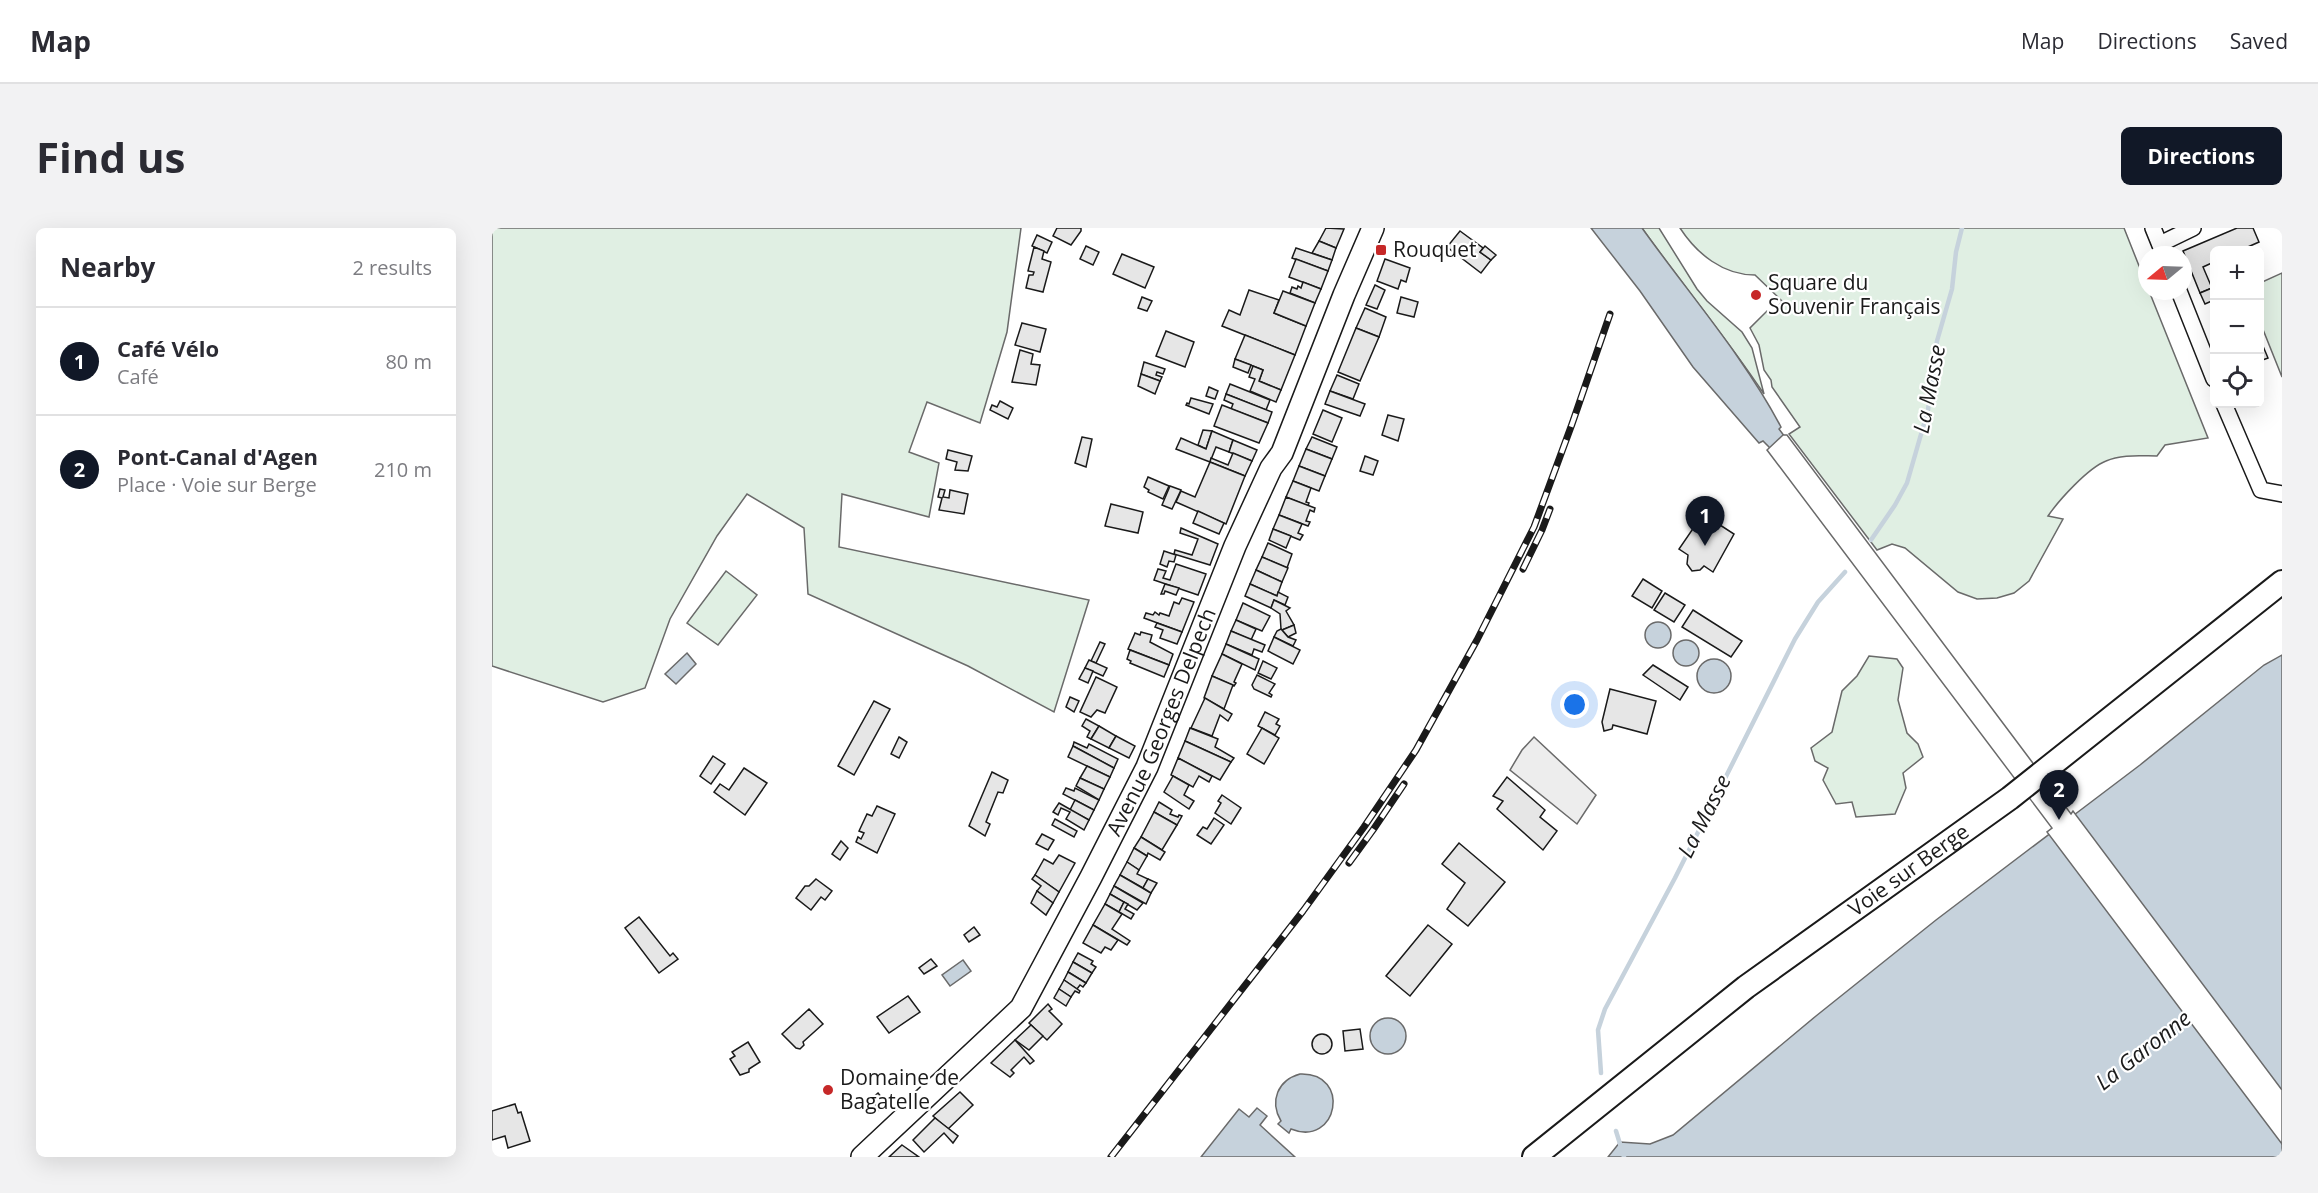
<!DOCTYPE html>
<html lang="en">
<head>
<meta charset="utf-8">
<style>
	:root { --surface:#fff; --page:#f2f2f3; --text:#2b2b33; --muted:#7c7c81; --line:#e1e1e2; --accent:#111827 }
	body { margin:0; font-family:"Open Sans",sans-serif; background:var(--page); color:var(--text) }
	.controls { position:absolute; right:18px; top:18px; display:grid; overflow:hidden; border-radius:9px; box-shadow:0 6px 24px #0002 }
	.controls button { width:54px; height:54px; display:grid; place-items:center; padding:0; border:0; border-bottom:2px solid var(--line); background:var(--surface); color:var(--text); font:30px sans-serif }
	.compass { position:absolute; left:1646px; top:18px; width:54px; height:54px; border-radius:50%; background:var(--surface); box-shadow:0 6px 24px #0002; rotate:251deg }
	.you { position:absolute; left:1083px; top:477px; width:21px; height:21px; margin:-15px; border:4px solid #fff; border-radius:50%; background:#1a73e8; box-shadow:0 0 0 9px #1a73e833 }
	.badge { display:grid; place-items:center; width:39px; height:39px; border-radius:50%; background:var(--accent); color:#fff; font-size:20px; font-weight:700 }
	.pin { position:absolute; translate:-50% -50px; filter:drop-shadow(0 2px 3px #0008) }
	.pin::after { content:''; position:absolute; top:32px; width:21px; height:18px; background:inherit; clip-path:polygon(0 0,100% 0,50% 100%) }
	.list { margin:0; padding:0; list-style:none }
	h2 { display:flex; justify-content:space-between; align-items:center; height:78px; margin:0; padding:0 24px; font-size:26px }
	h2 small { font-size:20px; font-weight:400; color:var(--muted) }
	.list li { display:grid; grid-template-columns:39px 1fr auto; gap:18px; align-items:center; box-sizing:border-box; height:108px; padding:0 24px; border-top:2px solid var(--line) }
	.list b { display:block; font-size:22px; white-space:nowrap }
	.list p { margin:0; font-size:20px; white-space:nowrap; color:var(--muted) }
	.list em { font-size:20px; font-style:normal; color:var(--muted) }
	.icon { flex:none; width:33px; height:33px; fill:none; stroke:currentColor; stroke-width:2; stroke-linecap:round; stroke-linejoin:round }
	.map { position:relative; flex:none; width:1790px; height:929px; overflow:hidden; border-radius:9px }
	header { display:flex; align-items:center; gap:36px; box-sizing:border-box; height:84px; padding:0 30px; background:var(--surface); border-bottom:2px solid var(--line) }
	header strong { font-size:28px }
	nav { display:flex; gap:33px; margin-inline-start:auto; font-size:21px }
	.intro { display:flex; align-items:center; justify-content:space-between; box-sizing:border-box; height:144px; padding:0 36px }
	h1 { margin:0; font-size:42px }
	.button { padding:15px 27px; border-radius:9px; background:var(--accent); color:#fff; font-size:21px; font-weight:700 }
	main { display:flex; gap:36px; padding:0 36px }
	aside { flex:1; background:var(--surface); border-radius:9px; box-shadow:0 6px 24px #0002 }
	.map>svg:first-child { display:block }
	.green { fill:#e0efe3; stroke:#6a6a6a; stroke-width:1.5 }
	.parking { fill:#ededed; stroke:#6a6a6a; stroke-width:1.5 }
	.water { fill:#c6d2dc; stroke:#6a6a6a; stroke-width:1.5 }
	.pier { fill:#fff; stroke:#6a6a6a; stroke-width:1.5 }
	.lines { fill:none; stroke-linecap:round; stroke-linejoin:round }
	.stream { stroke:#c6d2dc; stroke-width:4.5 }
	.building { fill:#e6e6e6; stroke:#1a1a1a; stroke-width:1.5 }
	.minor-casing { stroke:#1a1a1a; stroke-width:18 }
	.secondary-casing { stroke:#1a1a1a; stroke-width:24 }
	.primary-casing { stroke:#1a1a1a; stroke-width:26 }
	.minor { stroke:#fff; stroke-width:15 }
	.secondary { stroke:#fff; stroke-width:21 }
	.primary { stroke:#fff; stroke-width:22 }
	.rail-casing { stroke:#1a1a1a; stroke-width:7 }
	.rail { stroke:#fff; stroke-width:4.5; stroke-dasharray:14; stroke-linecap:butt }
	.poi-dot { fill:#c62828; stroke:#fff; stroke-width:2 }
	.labels { text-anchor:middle; stroke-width:4.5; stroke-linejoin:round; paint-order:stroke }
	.poi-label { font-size:21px; fill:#1a1a1a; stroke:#fff; text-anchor:start }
	.street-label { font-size:21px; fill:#1a1a1a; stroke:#fff }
	.water-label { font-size:22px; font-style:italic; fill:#1a1a1a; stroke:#fff }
</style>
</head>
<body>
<header>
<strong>Map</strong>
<nav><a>Map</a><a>Directions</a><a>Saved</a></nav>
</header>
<div class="intro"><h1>Find us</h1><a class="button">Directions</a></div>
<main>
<aside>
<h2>Nearby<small>2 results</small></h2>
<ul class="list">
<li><span class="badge">1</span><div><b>Café Vélo</b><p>Café</p></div><em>80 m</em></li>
<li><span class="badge">2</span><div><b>Pont-Canal d'Agen</b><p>Place · Voie sur Berge</p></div><em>210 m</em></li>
</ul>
</aside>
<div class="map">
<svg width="1790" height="929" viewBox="0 0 1790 929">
	<rect width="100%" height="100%" fill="#fff"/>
	<!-- green -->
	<g class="green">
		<path d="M0,0H529L515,104L488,195L435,174L417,224L447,235L437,289L350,266L347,319L597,372L562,484L476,438L316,366L312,300L255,266L225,308L178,391L153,460L111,474L0,438Z"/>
		<path d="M1150,0H1167L1205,61L1215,73L1250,104L1260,120L1272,166C1234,109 1190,56 1150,0Z"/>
		<path d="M1188,0H1632L1655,58V63H1657L1716,210L1673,217L1665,228C1649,228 1629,226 1614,233C1596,240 1567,272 1556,288L1571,291L1537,353L1522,365L1505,370L1485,371L1466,364L1413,320L1400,316L1385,322L1297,206L1308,199L1280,159L1279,152L1272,142L1267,117L1258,100L1275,83L1282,85L1290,73L1263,47C1231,47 1205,26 1188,0Z"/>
		<path d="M1790,45V149L1768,94V55Z"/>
		<path d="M234,343L265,367L226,417L195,395Z"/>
		<path d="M1377,428L1405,431L1411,440L1406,472L1415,505L1426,516L1431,529L1411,545L1414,560L1403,586L1364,589L1360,574L1344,576L1331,552L1336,540L1323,533L1319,520L1340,504L1350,463L1365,448Z"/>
	</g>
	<!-- parking -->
	<path class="parking" d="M1042,509L1104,567L1085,596L1018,542L1030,522Z"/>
	<!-- water -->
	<g class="water">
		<path d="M1099,0H1150C1197,66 1251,127 1289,199L1287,201L1578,590L1648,537L1772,437L1790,427V929H1116L1128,914L1158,916L1181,907L1324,788L1444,692L1564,601L1277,219L1271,213L1267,215L1201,139L1148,63Z"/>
		<circle cx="1166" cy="407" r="13"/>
		<circle cx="1194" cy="425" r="13"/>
		<path d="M195,425L204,436L184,456L173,446Z"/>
		<circle cx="1222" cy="448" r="17"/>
		<path d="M471,732L479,743L458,758L450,747Z"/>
		<circle cx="896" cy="808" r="18"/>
		<path d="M808,846C860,844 846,920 799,901L797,905L786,896L789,893C777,873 786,852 808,846Z"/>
		<path d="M765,880L775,888L768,897L803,929H709L747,881L757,889Z"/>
	</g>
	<!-- pier -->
	<path class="pier" d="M1291,207H1295L1579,586L1581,583L1790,862V916L1555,604L1560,600L1275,222Z"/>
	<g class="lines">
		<!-- stream -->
		<g class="stream">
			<path d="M1379,312L1403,277L1415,255L1436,182L1445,113L1460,61L1464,24L1470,0"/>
			<path d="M1109,845L1106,802L1113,781L1183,650L1303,411L1326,374L1353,344"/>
			<path d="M1124,903L1132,929"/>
		</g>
	</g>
	<!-- building -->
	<g class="building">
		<path d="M565,0H589V3L579,17L561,8Z"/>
		<path d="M834,0L852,1L844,20L827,13Z"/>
		<path d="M1745,0H1761L1767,14L1749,22H1722V34L1711,39L1720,60L1708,65L1691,23Z"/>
		<path d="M968,3L991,20L988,24L999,32L989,45L955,19Z"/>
		<path d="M545,7L560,14L555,25L540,18Z"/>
		<path d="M827,13L844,20L840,32L820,25Z"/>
		<path d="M594,18L607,24L601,37L588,31Z"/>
		<path d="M993,18L1004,27L999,32L988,24Z"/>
		<path d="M542,19L552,23L550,31L559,34L551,64L534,60L537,47H541L542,44L536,43Z"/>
		<path d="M804,20L840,32L836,43L800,30Z"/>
		<path d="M630,26L662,39L653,60L621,46Z"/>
		<path d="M804,31L836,43L829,61L797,49Z"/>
		<path d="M893,31L918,40L914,54L909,52L906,61L885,53Z"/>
		<path d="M811,54L829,61L823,75L798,65L800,59L805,61L806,58L809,60Z"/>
		<path d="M1721,56L1722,72L1713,76L1708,65L1720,60L1719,57Z"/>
		<path d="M883,57L893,62L885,81L874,77Z"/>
		<path d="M757,62L787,72L782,85L814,98L803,127L730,98L737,82L748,87Z"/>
		<path d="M791,63L823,75L814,98L782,85Z"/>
		<path d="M650,69L660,73L655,83L646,80Z"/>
		<path d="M909,69L926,74L922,89L905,85Z"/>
		<path d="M873,80L894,89L887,109L864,100Z"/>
		<path d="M530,95L554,101L548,124L523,117Z"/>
		<path d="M864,100L887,109L868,153L846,144Z"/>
		<path d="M674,103L702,114L693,139L664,128Z"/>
		<path d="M753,107L803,127L789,162L767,153L771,142L743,131Z"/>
		<path d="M1768,111L1776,130L1768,133Z"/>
		<path d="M528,122L541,126L539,136L548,137L544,157L520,154Z"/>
		<path d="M743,131L759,137L756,145L741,139Z"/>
		<path d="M652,134L673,141L671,146L665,144L664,147L670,149L668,153L649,146Z"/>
		<path d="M761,138L771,142L767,153L789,162L784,174L758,163L763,151L757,149Z"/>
		<path d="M649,146L668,153L663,166L646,158Z"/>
		<path d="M845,147L867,156L861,171L838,163Z"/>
		<path d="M738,156L778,172L774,182L734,166Z"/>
		<path d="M717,159L726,163L723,171L714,168Z"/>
		<path d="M838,163L873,176L868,188L833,176Z"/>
		<path d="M734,166L780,184L776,195L739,181L741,176L732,172Z"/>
		<path d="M699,170L721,176L717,186L694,177L695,175L697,176Z"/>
		<path d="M508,173L521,180L516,191L498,182L500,177L505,179Z"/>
		<path d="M730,177L776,195L767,215L722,198Z"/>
		<path d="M831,182L850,190L840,214L821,206Z"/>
		<path d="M896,187L912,191L906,213L890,207Z"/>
		<path d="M711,202L720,203L714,221L706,217Z"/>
		<path d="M720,203L741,212L737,224L724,219L718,234L684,221L689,210L714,221Z"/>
		<path d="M590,209L600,211L594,239L583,235Z"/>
		<path d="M820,209L845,219L840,231L814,221Z"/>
		<path d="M741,212L765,222L760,233L737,224Z"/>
		<path d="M814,221L840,231L833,248L807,238Z"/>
		<path d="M456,222L480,228L476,243L463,242L465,234L454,231Z"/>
		<path d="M741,225L760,233L753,248L718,234L719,230L736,237Z"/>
		<path d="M873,228L886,233L881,247L868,243Z"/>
		<path d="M718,234L753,248L734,296L684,274L689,263L703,269Z"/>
		<path d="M807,238L833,248L827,263L801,253Z"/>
		<path d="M656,249L677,258L671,271L656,264L657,262L652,259Z"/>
		<path d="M801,253L819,260L814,274L817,275L816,278L794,269Z"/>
		<path d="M678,258L689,262L680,281L670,277Z"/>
		<path d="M448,261L453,262L451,269L457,270L458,262L476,266L472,286L447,282L450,270L446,269Z"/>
		<path d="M794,269L823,280L822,284L818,282L814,293L818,294L816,298L787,287Z"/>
		<path d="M619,276L651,284L646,305L613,298Z"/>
		<path d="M706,283L732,295L727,306L701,295Z"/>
		<path d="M1211,286L1242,306L1221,344L1212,338L1208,342L1200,343L1195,336L1196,327L1187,321Z"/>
		<path d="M787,287L810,296L806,305L811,307L808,312L781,301Z"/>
		<path d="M689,300L726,316L718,337L682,326L683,322L700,327L706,311L688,305Z"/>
		<path d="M781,301L799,308L794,320L777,312Z"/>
		<path d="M776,315L800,326L795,340L770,329Z"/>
		<path d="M672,323L684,327L682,334L677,333L675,339L668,336Z"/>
		<path d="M770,329L796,340L790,354L764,342Z"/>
		<path d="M684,336L714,346L706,367L662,352L666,341L674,343L671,350L678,352Z"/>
		<path d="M764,342L790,354L785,368L758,356Z"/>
		<path d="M1151,351L1170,363L1160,380L1140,368Z"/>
		<path d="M673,356L687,360L684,367L673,363L672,366H669Z"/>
		<path d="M758,356L785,368L786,364L796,369L793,377L782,372L779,380L753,368Z"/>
		<path d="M1173,365L1193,377L1182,394L1162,382Z"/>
		<path d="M690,370L702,374L690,404L652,390L654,385L661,387L663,384L667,387L668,385L677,388L682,374L687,376Z"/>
		<path d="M782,372L798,380L794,383L802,397L790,402L789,401L788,386L779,380Z"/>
		<path d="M751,375L778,388L770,403L744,392Z"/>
		<path d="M1201,382L1250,413L1239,429L1190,399Z"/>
		<path d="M744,392L764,401L759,412L739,403Z"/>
		<path d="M665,395L690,404L685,416L668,410L671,402L663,399Z"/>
		<path d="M802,397L804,405L796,409L790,402Z"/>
		<path d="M789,401L796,409L804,412L801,418L782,409L785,403Z"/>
		<path d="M739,403L773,417L770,424L762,421L760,427L734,416Z"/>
		<path d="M649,404L660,407L658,414L681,426L677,437L636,421L643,405L648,407Z"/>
		<path d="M782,409L808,422L801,436L776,423Z"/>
		<path d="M608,414L613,416L604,435L599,433Z"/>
		<path d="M734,416L767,431L763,442L730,426Z"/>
		<path d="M638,422L677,437L672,449L638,435L639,433L635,431Z"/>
		<path d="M730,426L750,436L742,454L744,455L742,458L720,448Z"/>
		<path d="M597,432L615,440L611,448L593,440Z"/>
		<path d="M771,433L785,440L779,451L766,445Z"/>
		<path d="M1161,437L1196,459L1188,472L1151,447Z"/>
		<path d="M593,440L601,443L596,455L587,451Z"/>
		<path d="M765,447L783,456L777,465L780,467L779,469L762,461L760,457Z"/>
		<path d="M720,448L741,457L732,481L712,470Z"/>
		<path d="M604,449L625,459L613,485L605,482L599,489L588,484Z"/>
		<path d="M1118,461L1164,473L1155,506L1121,497L1120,501L1112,503L1110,494Z"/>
		<path d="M578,469L587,473L582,484L574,479Z"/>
		<path d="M713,470L740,486L736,493L728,487L720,508L699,500Z"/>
		<path d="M382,473L398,481L362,547L346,538Z"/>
		<path d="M773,484L787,491L784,496L788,498L783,507L766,498Z"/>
		<path d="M594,491L607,498L599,511L595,509L598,503L590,498Z"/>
		<path d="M607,498L624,508L617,520L599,511Z"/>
		<path d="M698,500L726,511L723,519L742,530L739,534L693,513Z"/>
		<path d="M770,500L787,510L772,536L755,526Z"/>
		<path d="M624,508L643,518L637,530L617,520Z"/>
		<path d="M407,509L415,514L407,530L399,526Z"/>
		<path d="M693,513L739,534L728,552L686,530Z"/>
		<path d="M582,514L595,520L597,516L626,531L622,540L581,518Z"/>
		<path d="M581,518L622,540L618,549L576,529Z"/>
		<path d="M221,528L233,536L219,556L208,548Z"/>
		<path d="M686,530L720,548L717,554L707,548L701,559L679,547Z"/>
		<path d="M595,538L618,549L612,561L588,550Z"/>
		<path d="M252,540L275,555L253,587L222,564L228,556L237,562Z"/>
		<path d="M500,544L516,552L511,565L506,564L494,594L498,596L493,608L477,598Z"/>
		<path d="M681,548L697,557L692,567L702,573L697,581L672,564Z"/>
		<path d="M1015,549L1053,582L1048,589L1065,603L1051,622L1005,581L1011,573L1001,568Z"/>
		<path d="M588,550L612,561L607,572L584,558Z"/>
		<path d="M574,560L582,563L583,560L607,572L602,582L571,566Z"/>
		<path d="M730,567L749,580L739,596L723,585L729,575L726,573Z"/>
		<path d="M583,572L602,582L597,592L578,582Z"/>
		<path d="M667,574L680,582L678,586L686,589L687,587L690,588L685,597L662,584Z"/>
		<path d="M567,575L597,592L592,602L574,591L578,584L569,580L566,587L561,584Z"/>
		<path d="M385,578L403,586L385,625L364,614L366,609L369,611L372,605L367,603L375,586L380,588Z"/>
		<path d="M662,584L685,597L670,622L649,609Z"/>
		<path d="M722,590L732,597L719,616L705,607L711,599L715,601Z"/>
		<path d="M563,591L585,603L582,609L560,597Z"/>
		<path d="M550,606L562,612L556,622L544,616Z"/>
		<path d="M649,609L673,624L668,632L656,625L655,628L642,620Z"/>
		<path d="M349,613L356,620L348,632L340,626Z"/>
		<path d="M967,615L1013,654L976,698L955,681L973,655L950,636Z"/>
		<path d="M642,620L655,628L647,642L635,634Z"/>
		<path d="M567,627L583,635L567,664L543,647L552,631L561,636Z"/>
		<path d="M635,634L647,642L645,646L656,651L651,660L628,647Z"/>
		<path d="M543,647L567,664L561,675L545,663L549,658L540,651Z"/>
		<path d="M628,647L659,665L654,676L622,658Z"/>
		<path d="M324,651L340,663L333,672L329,669L319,682L304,670L313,658H317Z"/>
		<path d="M656,651L665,655L659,665L651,660Z"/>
		<path d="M622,658L651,675L645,682L618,666Z"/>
		<path d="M545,663L561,675L554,687L539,675Z"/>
		<path d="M618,666L632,674L627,684L613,676Z"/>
		<path d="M632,674L636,676L633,681L642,686L639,691L627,684Z"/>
		<path d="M613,676L630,686L620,701L638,713L635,717L601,697Z"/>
		<path d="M147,689L178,728L181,725L186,731L167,745L133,700Z"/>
		<path d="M601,697L626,712L619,722L613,719L609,725L591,715Z"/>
		<path d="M936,697L960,716L918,768L894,748Z"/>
		<path d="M482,699L488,707L477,714L472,707Z"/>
		<path d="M586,725L601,733L599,736L604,739L600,745L581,734Z"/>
		<path d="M439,731L445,738L432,746L427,740Z"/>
		<path d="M581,734L600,745L594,755L576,744Z"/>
		<path d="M576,744L594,755L591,759L588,757L585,761L572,752Z"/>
		<path d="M572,752L588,763L587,765L583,763L579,769L567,761Z"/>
		<path d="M567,761L579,769L574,778L562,770Z"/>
		<path d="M416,768L428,784L397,805L385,789Z"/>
		<path d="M556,776L560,781L557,783L570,796L555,812L537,795Z"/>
		<path d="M317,781L331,796L311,814L312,817L308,821L304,820L290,806Z"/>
		<path d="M539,797L551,808L537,822L523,812Z"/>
		<path d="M868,801L871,821L853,823L851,803Z"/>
		<circle cx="830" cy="816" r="10"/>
		<path d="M523,812L542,833L538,836L532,829L519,842L522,845L518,849L499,835Z"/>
		<path d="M256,814L268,834L257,841V844L248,847L238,831L243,828L240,824Z"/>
		<path d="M468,864L481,877L456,901L441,888Z"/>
		<path d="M386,865L394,875L387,882L379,871Z"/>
		<path d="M23,876L26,885L29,884L38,913L16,920L13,908L0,912V883Z"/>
		<path d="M443,890L466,908L461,915L452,905L432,924L421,912Z"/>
		<path d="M410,917L427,929H397Z"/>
	</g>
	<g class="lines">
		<!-- minor casing -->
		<g class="minor-casing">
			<g id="minor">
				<path d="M1661,0L1672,27"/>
				<path d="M1668,16L1701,0"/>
				<path d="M1687,63L1722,151"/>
				<path d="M1732,176L1769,262L1790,266"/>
			</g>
		</g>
		<!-- secondary casing -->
		<g class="secondary-casing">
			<g id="secondary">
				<path id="s1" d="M370,929L529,780L599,649L655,539L743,318L779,240L790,225L852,67L881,0"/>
			</g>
		</g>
		<!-- primary casing -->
		<g class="primary-casing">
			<g id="primary">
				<path id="s2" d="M1042,929L1254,759L1518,570L1790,354"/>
			</g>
		</g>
		<!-- minor -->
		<use href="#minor" class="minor"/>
		<!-- secondary -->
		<use href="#secondary" class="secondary"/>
		<!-- primary -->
		<use href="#primary" class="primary"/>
		<!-- rail casing -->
		<g class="rail-casing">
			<g id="rail">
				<path d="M1031,341L1050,302L1058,281"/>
				<path d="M857,635L881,602L912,556"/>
				<path d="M619,929L811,683L872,599L924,522L985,412L1042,299L1080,196L1118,86"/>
			</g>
		</g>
		<!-- rail -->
		<use href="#rail" class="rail"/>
	</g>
	<!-- markers -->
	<g class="poi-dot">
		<rect x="883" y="16" width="12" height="12" rx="3"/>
		<circle cx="1264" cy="67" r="6"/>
		<circle cx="336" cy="862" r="6"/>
	</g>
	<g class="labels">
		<!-- poi labels -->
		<g class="poi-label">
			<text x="901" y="29">Rouquet</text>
			<text x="1276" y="62">Square du<tspan x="1276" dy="24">Souvenir Français</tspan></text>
			<text x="348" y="857">Domaine de<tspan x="348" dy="24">Bagatelle</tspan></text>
		</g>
		<!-- street labels -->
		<g class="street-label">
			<text dy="7" stroke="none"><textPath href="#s1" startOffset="537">Avenue Georges Delpech</textPath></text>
			<text dy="7" stroke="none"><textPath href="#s2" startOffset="472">Voie sur Berge</textPath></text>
		</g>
		<!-- water labels -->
		<g class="water-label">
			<text transform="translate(1437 161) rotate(-79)" y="8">La Masse</text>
			<text transform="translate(1212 588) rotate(-63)" y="8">La Masse</text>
			<text transform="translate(1651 822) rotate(-38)" y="8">La Garonne</text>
		</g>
	</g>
</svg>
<div class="controls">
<button>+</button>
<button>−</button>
<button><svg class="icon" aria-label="locate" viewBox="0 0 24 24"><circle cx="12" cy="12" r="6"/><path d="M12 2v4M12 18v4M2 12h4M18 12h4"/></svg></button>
</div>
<svg class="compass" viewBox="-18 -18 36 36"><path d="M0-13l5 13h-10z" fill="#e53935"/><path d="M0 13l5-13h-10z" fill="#7c7c81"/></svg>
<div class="you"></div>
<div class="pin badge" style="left:1213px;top:318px">1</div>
<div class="pin badge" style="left:1567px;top:592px">2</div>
</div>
</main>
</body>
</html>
